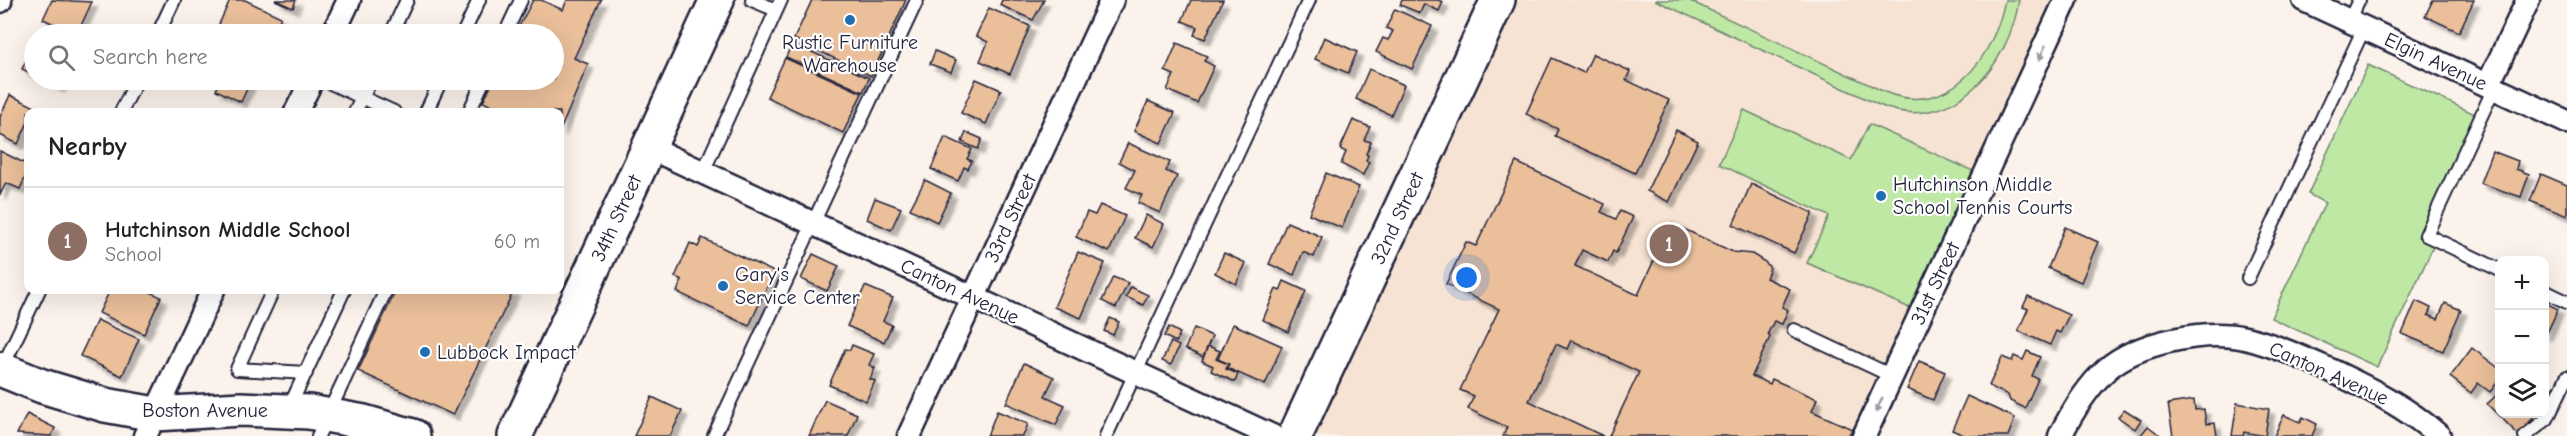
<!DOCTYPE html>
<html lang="en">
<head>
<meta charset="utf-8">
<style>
	:root { --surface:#fff; --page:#f2f2f2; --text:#222; --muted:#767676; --line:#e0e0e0; --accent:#b45309 }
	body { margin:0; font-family:"Comic Neue",sans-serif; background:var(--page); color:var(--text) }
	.controls { position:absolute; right:18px; bottom:18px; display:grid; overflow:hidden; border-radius:12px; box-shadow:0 6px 24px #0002 }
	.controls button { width:54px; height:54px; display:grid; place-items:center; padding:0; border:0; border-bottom:2px solid var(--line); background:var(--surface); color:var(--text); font:30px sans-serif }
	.you { position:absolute; left:1467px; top:278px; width:21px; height:21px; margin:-15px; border:4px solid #fff; border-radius:50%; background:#1a73e8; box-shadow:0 0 0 9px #1a73e833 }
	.badge { display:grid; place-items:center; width:39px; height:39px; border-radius:50%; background:var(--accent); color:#fff; font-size:20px; font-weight:700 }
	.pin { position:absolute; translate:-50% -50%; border:3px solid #fff; box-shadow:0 2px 6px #0006 }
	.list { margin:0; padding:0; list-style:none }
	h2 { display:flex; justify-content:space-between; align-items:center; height:78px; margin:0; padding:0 24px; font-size:26px }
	h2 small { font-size:20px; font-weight:400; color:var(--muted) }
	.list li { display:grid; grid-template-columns:39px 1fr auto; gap:18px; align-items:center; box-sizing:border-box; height:108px; padding:0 24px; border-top:2px solid var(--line) }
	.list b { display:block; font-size:22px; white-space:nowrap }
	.list p { margin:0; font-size:20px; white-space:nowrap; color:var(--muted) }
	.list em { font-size:20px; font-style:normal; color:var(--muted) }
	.icon { flex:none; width:33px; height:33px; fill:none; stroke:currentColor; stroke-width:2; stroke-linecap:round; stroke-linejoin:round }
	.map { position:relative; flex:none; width:2567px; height:436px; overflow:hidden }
	.search { position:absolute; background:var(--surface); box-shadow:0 6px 24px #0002; left:24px; top:24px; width:540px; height:66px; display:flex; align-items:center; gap:15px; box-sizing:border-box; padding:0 21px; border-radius:33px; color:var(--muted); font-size:22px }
	.panel { position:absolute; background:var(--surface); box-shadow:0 6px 24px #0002; left:24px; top:108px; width:540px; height:186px; border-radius:12px }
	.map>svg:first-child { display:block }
	.built { fill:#f6e3d3 }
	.green { fill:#bee8a4; stroke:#708570; stroke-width:1.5 }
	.building { fill:#eabf9a; stroke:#22223b; stroke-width:1.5; filter:url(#shadow) }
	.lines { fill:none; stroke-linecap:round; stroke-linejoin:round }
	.lane-casing { stroke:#22223b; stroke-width:16 }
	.street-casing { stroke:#22223b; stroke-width:27 }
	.secondary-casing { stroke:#22223b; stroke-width:38 }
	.lane { stroke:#fff; stroke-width:12 }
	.street { stroke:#fff; stroke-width:22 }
	.secondary { stroke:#fff; stroke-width:33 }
	.oneway { fill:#9c9ca7 }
	.poi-dot { fill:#1f6fb2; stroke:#fff; stroke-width:2 }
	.labels { text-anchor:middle; stroke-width:4.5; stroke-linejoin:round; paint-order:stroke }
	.poi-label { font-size:20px; fill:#22223b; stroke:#fff; text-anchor:start }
	.street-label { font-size:20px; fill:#22223b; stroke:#fff }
</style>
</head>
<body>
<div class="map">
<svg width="2567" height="436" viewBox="0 0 2567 436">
	<defs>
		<filter id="shadow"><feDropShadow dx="5.5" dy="5.5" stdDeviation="1.5" flood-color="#0004"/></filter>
	</defs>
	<rect width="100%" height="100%" fill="#fbf2eb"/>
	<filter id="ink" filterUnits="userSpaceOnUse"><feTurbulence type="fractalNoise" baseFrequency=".0167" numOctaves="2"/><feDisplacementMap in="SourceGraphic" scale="12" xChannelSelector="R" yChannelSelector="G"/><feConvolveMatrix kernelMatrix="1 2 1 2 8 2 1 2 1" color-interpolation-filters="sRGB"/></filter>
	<g filter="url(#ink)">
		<!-- built -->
		<path class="built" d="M1498,0H2066L1864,436H1295Z"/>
		<!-- green -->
		<g class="green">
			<path d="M1655,0H1688L1885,92C1949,119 1994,57 2005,0H2019C2009,67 1951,136 1879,105Z"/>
			<path d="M2368,65L2475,114L2418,237L2434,245L2377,367L2271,318L2325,203L2308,194Z"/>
			<path d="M1744,110L1851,160L1869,124L1984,176L1921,313L1807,263L1829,216L1719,164Z"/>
		</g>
		<!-- building -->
		<g class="building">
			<path d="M52,0L92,2L77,34L43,19Z"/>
			<path d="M230,0H245L281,17L273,34L215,33Z"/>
			<path d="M275,0H296L293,8Z"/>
			<path d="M533,0H541L563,10L567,0H601L574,58L588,64L560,131V112H505L483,102L494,80H554V34H515Z"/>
			<path d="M812,0H906L871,76L794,39Z"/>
			<path d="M1002,0H1044L1033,20L1000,5Z"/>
			<path d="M1191,0H1223L1205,39L1194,35L1197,27L1182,21Z"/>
			<path d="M1402,0H1438L1443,2L1439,11L1424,4L1420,13L1400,5Z"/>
			<path d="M2433,0H2474L2459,32L2425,16Z"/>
			<path d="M989,8L1030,26L1010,74L980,61L988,42L976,36Z"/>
			<path d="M1395,9L1432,26L1412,69L1376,52L1383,38L1388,40L1393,31L1386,28Z"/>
			<path d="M1324,37L1357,52L1348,73L1315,59Z"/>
			<path d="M34,43V75L22,69Z"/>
			<path d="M792,43L869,78L863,92L786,57Z"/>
			<path d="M1177,43L1207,56L1204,61L1214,66L1197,103L1167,90L1174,75L1165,71Z"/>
			<path d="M935,51L956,60L951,72L930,64Z"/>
			<path d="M1593,54L1630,71L1626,80L1669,100L1635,173L1555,136L1558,129L1526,114L1552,58L1584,73Z"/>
			<path d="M785,58L862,93L843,133L767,97Z"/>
			<path d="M1369,69L1404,85L1391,115L1356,99Z"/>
			<path d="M976,79L1001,90L986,124L961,113Z"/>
			<path d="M44,80H63L59,87Z"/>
			<path d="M221,80H251L241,102L216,90Z"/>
			<path d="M10,95L35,107L33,112H28V122L18,144L0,135V117Z"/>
			<path d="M1148,101L1175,113L1161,143L1134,131Z"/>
			<path d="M1353,120L1370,127L1364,140L1371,142L1366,154L1368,155L1366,161L1369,162L1363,175L1341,164L1346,152L1340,149Z"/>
			<path d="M1676,130L1698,141L1669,202L1647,191Z"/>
			<path d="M966,132L982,139L978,149L962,142Z"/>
			<path d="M945,137L972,149L967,159L972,161L968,169L964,167L958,181L931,169Z"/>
			<path d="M1128,143L1170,162L1166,171L1177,176L1160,213L1138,203L1142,195L1126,188L1135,170L1119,162Z"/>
			<path d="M0,151L28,165V171L20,189L6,183L0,195Z"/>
			<path d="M2492,151L2518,161L2516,169L2529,174L2521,197L2480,183Z"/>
			<path d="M1516,162L1605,204L1601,212L1616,219L1620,211L1633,217L1616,253L1613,251L1608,262L1582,250L1575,266L1638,295L1671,223L1733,252L1752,254L1765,262L1770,268L1766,278L1790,289L1782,307L1788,310L1782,324L1774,321L1768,333L1770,337L1752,376L1770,384L1772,379L1817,399L1812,411L1852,429L1848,436H1609L1639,372L1571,340L1567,349L1556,344L1529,401L1603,436H1503L1507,427L1468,409L1474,396L1460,390L1499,309L1446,284L1466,242L1476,246Z"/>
			<path d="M1326,173L1359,187L1342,228L1309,214Z"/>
			<path d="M2541,174L2567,185V216L2530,201Z"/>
			<path d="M925,180L951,193L937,222L910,209Z"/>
			<path d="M1751,184L1813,213L1794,253L1733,225Z"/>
			<path d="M875,198L901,208L891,230L867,219Z"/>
			<path d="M1100,205L1125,216L1109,252L1076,237L1087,212L1095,215Z"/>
			<path d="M1146,215L1164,224L1153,247L1135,238Z"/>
			<path d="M1287,222L1322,237L1314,257L1303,252L1294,275L1269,264Z"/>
			<path d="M2065,227L2098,242L2081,282L2048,268Z"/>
			<path d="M702,238L774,272L749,326L677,292L682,280L675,277L690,243L698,247Z"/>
			<path d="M1078,252L1105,263L1081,318L1054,307Z"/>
			<path d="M1224,253L1246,263L1236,284L1215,273Z"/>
			<path d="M813,254L839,266L827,291L801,279Z"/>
			<path d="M1113,277L1128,283L1116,308L1102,301Z"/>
			<path d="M1284,281L1306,291L1288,332L1263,320L1276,289L1280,291Z"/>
			<path d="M865,286L893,298L883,321L892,325L884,342L847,326Z"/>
			<path d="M1131,287L1148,295L1143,305L1126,297Z"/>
			<path d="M110,290H146L161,297L144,334L99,313Z"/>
			<path d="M396,290H514L453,415L358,371Z"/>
			<path d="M2028,296L2069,315L2060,333L2056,331L2050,345L2018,331L2028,309L2023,307Z"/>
			<path d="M2416,301L2431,308L2428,315L2438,319L2445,303L2461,310L2443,351L2402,334Z"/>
			<path d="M2544,302L2558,309L2546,335L2544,334Z"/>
			<path d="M1110,318L1119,322L1113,335L1104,331Z"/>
			<path d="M97,320L139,339L122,376L80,356Z"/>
			<path d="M1233,324L1282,346L1265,385L1227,368L1229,364L1218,359Z"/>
			<path d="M1169,327L1180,333L1176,342L1164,336Z"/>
			<path d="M1194,328L1212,336L1203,357L1185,349Z"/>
			<path d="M1171,342L1179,346L1171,365L1162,361Z"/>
			<path d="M852,345L874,354L869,365L875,368L870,379L875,381L866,401L829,385L845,349L850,350Z"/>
			<path d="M1208,346L1220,351L1216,359L1228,364L1226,369L1238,374L1235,382L1211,371L1213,366L1202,361Z"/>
			<path d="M2472,348L2500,369V379L2490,392L2478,383L2471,393L2450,377Z"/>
			<path d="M2027,351L2040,357L2032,376L2038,379L2025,408L2010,401L2008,395L1989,386L2002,357L2012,361L2014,356L2023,360Z"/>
			<path d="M1919,361L1945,372L1933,400L1907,389Z"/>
			<path d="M1024,363L1054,377L1045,396L1065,405L1056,425L1006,403Z"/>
			<path d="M2500,392V414H2537L2518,434L2487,404Z"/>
			<path d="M1967,396L2015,418L2008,436H1966L1952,430Z"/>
			<path d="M652,397L682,411L670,436H634Z"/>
			<path d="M825,400L857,414L848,436H809Z"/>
			<path d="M2194,400L2195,410L2204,409L2206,424L2215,423L2217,436H2173L2168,404Z"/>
			<path d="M2237,403L2269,409L2265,436L2244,432L2243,436H2232Z"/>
			<path d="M2124,409L2141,420L2135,429L2118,417Z"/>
			<path d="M997,411L1028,424L1023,436H987Z"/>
			<path d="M27,414L55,428L51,436L17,434Z"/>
			<path d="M2284,415L2300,422L2303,417L2317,424L2312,436H2274Z"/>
			<path d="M2148,426L2161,436H2140Z"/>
		</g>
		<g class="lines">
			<!-- lane casing -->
			<g class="lane-casing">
				<g id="lane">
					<path d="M752,0L776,10"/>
					<path d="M2349,21L2359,0"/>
					<path d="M158,34L174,0"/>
					<path d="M391,34L407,0"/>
					<path d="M463,34L479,0"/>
					<path d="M505,34L521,0"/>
					<path d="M324,80L394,112"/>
					<path d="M2494,88L2426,235L2500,270"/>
					<path d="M121,112L137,80"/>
					<path d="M355,112L371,80"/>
					<path d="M426,112L441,80"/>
					<path d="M469,112L484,80"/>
					<path d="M703,172L781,0"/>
					<path d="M2248,278L2364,28"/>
					<path d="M273,290L237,369L306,373"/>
					<path d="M2544,291L2567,302"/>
					<path d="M1794,330L1892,376"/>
					<path d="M2,368L39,290"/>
					<path d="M289,408L344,290"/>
					<path d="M318,436L386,290"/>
					<path d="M714,436L917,0"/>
					<path d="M1106,436L1309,0"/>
					<path d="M2525,436L2547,419L2567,377"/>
				</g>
			</g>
			<!-- street casing -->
			<g class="street-casing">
				<g id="street">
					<path d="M2304,0L2567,122"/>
					<path d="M0,1V0"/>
					<path d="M333,34L349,0"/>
					<path d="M2488,85L2528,0"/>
					<path d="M296,112L312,80"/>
					<path d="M648,147L1272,436"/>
					<path d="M145,436L213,290"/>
					<path d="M909,436L1112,0"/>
					<path d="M1864,436L2066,0"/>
					<path d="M2060,436C2072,412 2086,388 2107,369C2138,342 2206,329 2245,338C2275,345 2303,358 2330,370C2370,389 2407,407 2439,436"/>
				</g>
			</g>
			<!-- secondary casing -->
			<g class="secondary-casing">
				<g id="secondary">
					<path d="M0,369L42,386L105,405L155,414L241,409L309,412L364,422L413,436"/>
					<path d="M515,436L717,0"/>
					<path d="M1295,436L1498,0"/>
				</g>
			</g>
			<!-- lane -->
			<use href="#lane" class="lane"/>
			<!-- street -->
			<use href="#street" class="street"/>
			<!-- secondary -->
			<use href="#secondary" class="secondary"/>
		</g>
		<!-- one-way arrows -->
		<defs><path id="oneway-solid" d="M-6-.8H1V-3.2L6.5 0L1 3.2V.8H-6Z" transform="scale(1.5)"/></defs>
		<g class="oneway">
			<use href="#oneway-solid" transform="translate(2042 53) rotate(115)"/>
			<use href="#oneway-solid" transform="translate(1879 405) rotate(115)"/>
		</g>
	</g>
	<!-- markers -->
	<g class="poi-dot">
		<circle cx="850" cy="20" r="6"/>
		<circle cx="1881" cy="196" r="6"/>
		<circle cx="723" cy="286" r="6"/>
		<circle cx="425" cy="352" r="6"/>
	</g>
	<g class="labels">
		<!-- poi labels -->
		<g class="poi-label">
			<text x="850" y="49" text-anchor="middle">Rustic Furniture<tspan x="850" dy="23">Warehouse</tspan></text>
			<text x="1893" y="191">Hutchinson Middle<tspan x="1893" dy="23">School Tennis Courts</tspan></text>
			<text x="735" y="281">Gary's<tspan x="735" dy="23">Service Center</tspan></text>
			<text x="437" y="359">Lubbock Impact</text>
		</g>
		<!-- street labels -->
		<g class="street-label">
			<text transform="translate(2436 61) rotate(25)" y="7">Elgin Avenue</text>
			<text transform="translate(616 218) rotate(-65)" y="7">34th Street</text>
			<text transform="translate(1010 218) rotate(-65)" y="7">33rd Street</text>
			<text transform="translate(1397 218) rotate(-65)" y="7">32nd Street</text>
			<text transform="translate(1935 283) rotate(-65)" y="7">31st Street</text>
			<text transform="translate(960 291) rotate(25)" y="7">Canton Avenue</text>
			<text transform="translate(2329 373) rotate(24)" y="7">Canton Avenue</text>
			<text x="205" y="417">Boston Avenue</text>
		</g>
	</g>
</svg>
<div class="controls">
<button>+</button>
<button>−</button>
<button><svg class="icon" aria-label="layers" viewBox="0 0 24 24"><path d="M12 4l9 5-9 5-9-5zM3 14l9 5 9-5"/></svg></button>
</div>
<div class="you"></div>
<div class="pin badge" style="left:1669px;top:244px;background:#8d6e63">1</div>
<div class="search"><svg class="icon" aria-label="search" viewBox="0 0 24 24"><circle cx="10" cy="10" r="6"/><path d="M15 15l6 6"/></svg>Search here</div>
<section class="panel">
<h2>Nearby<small></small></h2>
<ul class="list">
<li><span class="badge" style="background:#8d6e63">1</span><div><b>Hutchinson Middle School</b><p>School</p></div><em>60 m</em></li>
</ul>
</section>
</div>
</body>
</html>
